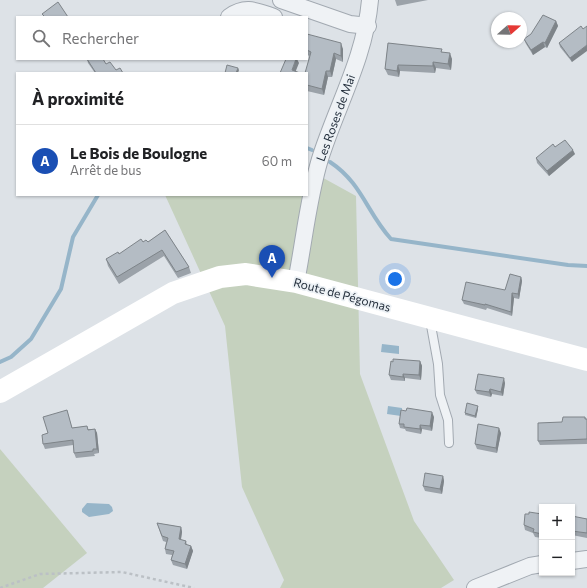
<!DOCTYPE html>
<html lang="fr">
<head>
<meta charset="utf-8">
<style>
	:root { --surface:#fff; --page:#f6f6f6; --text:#202124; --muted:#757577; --line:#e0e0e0; --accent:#1a73e8 }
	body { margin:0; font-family:Commissioner,sans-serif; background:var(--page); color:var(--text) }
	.controls { position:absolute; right:12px; bottom:12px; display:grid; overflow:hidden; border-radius:0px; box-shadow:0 1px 3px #0004 }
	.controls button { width:36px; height:36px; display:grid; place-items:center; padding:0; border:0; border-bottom:1px solid var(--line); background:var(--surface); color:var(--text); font:20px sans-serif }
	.compass { position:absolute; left:491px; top:12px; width:36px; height:36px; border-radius:50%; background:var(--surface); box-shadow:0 1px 3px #0004; rotate:70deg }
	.you { position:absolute; left:395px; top:279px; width:14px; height:14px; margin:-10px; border:3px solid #fff; border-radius:50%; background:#1a73e8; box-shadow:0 0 0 6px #1a73e833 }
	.badge { display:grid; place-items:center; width:26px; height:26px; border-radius:50%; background:var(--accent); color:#fff; font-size:13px; font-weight:700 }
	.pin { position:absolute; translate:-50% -33px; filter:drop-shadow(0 1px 2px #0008) }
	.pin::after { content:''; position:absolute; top:21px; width:14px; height:12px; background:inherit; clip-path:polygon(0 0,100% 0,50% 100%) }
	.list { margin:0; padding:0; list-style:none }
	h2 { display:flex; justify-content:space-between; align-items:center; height:52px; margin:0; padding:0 16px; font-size:17px }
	h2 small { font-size:13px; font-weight:400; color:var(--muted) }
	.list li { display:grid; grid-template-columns:26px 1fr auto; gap:12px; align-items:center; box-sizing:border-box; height:72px; padding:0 16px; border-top:1px solid var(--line) }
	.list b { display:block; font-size:15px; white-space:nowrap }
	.list p { margin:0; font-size:13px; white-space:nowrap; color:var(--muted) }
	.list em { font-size:13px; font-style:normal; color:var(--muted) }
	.icon { flex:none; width:22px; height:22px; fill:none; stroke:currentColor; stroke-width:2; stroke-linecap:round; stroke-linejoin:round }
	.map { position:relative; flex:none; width:587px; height:588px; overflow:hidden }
	.search { position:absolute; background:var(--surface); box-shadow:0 1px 3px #0004; left:16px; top:16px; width:292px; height:44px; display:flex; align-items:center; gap:10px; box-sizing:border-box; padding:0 14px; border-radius:0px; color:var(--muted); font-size:15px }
	.panel { position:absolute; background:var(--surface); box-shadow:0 1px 3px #0004; left:16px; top:72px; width:292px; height:124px; border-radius:0px }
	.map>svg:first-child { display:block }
	.green { fill:#c5d1be }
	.water { fill:#96b5c9 }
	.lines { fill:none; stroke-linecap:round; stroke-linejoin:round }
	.stream { stroke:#96b5c9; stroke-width:4 }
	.lane-casing { stroke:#a2a9b1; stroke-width:10 }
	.street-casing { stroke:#a2a9b1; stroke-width:18 }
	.path { stroke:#bbc0c5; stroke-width:2.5; stroke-dasharray:3 3; stroke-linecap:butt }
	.lane { stroke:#eff2f5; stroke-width:8 }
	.street { stroke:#eff2f5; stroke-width:16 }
	.secondary { stroke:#fff; stroke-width:22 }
	.wall { fill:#9ba2a9 }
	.shaded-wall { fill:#7e8489 }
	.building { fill:#b4bcc4; stroke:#7e8489 }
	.labels { text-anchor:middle; stroke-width:3.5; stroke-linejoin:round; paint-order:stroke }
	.street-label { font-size:12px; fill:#26313e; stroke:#ecf1f5 }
</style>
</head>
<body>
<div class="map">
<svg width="587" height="588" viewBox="0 0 587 588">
	<rect width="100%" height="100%" fill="#dde2e7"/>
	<!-- green -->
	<g class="green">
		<path d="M307,169L356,196L360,374L414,521L454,580L441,588H280L284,580L242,487L225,326L165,195H307Z"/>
		<path d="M0,449L87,553L43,588H0Z"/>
	</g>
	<!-- water -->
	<g class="water">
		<path d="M382,344L399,346V354L381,352Z"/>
		<path d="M388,406L402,408L401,416L387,414Z"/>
		<path d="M87,503L109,504L112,507L113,511L109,514L89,517L82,512V509Z"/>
	</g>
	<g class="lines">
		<!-- stream -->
		<g class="stream">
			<path d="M307,148L312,150"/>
			<path d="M330,162C362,183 367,213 391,239L568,265L587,266"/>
			<path d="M0,362L11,357L31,339L61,289L73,237L98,195"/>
		</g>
		<!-- lane casing -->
		<g class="lane-casing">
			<path id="lane" d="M430,320L438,364L440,395L448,420L449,443"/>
		</g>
		<!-- street casing -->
		<g class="street-casing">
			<g id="street">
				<path d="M281,0L350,24L368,26"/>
				<path d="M229,17C246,5 256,11 274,17"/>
				<path d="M296,282C304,242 308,199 320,159C337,105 365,58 370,0"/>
				<path d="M572,561L587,559"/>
				<path d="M475,588L530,566L542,564"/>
			</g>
		</g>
		<!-- path -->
		<path class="path" d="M0,588L40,574L122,572L194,588"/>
		<!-- lane -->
		<use href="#lane" class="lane"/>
		<!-- street -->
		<use href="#street" class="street"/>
		<!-- secondary -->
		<path class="secondary" d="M0,392L173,293L220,277L246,274L296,282L587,360"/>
	</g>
	<!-- wall -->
	<g class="wall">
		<path d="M395,0H428L397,6Z"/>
		<path d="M556,21L558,26L547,48L545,47L533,55L526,44L524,39Z"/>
		<path d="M583,29L572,62L560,47L559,43Z"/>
		<path d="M307,34L343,49V62L336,59L332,77H328L324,95L307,91V73L310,56L307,55Z"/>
		<path d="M388,43L443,52L452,59L451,70L436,68L435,73L400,71L399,77L388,75L385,69Z"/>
		<path d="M87,59L106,64L116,70L123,73H95L88,63Z"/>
		<path d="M555,147L575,154L549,176L537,163L536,158Z"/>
		<path d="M165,230L189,267L191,273L178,278L164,256L119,284L108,266L106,259L119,254L143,242H148Z"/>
		<path d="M521,277L522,281L519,299L514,298L512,316L487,308L486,310L464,304L462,300L505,290Z"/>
		<path d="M420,361L422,366L421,380L405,378V381L391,380L389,375Z"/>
		<path d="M505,383L503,396L492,394L491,397L477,394L475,390Z"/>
		<path d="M478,406V409L476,418L465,415V413Z"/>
		<path d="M67,410L72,428L87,426L88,429H95L97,433L99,453L94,454L95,456L76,458L74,453L73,445L45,449L43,444L48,433Z"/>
		<path d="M434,417L432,431L422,429L421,434L406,431L405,429L400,428L399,424Z"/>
		<path d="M585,417L586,419H587V444L540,445L538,441L562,422Z"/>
		<path d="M501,433L497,453L477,449L475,444Z"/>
		<path d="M443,476L444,481L442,494L425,491L423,486Z"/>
		<path d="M542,514V538L535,537L533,533L525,530L524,525Z"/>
		<path d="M572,516L587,519V538L572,535Z"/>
		<path d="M157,523L181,527L182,532L181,540L186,541L187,545L191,546L193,551L187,569L173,565L171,560L172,555L166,554L165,549L166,542L163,541Z"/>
	</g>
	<!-- shaded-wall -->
	<g class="shaded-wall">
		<path d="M556,21L558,26L547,48L545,43Z"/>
		<path d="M543,42L545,47L533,55L531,50Z"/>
		<path d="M341,43L343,49V62L341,56Z"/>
		<path d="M587,45V51L572,62L570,58Z"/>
		<path d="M334,53L336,59L332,77L330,71Z"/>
		<path d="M450,53L452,59L451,70L448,64Z"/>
		<path d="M296,59H297L299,63L295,73L292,70Z"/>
		<path d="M433,62L436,68L435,73L433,66Z"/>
		<path d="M398,65L400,71L399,77L397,71Z"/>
		<path d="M238,68L239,70L238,73H236Z"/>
		<path d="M326,71L328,77L324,95L322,89Z"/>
		<path d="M573,150L575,154L549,176L547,171Z"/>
		<path d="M521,277L522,281L519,299L518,294Z"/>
		<path d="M512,293L514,298L512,316L511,312Z"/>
		<path d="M420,361L422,366L421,380L419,375Z"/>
		<path d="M403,374L405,378V381L403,377Z"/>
		<path d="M504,378L505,383L503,396L501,392Z"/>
		<path d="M490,389L492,394L491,397L489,392Z"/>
		<path d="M478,406V409L476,418L475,416Z"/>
		<path d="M432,412L434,417L432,431L430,426Z"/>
		<path d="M420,425L422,429L421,434L420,429Z"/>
		<path d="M499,428L501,433L497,453L496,448Z"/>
		<path d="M95,429L97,433L99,453L97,449Z"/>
		<path d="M443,476L444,481L442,494L440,489Z"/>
		<path d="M181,527L182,532L180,544L179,539Z"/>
		<path d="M191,546L193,551L187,569L185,564Z"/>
	</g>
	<!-- building -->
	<g class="building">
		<path d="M58,2L68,17H45L42,14Z"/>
		<path d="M543,15L556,21L545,43L543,42L531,50L524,39L531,34Z"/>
		<path d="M581,26L583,29L587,26V45L570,58L559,43Z"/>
		<path d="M307,34L341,43V56L334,53L330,71H326L322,89L307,85V73H305L311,52L307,50Z"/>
		<path d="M388,43L442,49L441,52L450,53L448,64L433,62V66L398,65L397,71L385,69Z"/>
		<path d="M87,59H103L106,64L110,62L116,70L120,68L123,73H96Z"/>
		<path d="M286,59H296L292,70L300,73H280Z"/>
		<path d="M227,65L238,68L236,73H225Z"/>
		<path d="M565,140L573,150L547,171L536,158L553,144L555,147Z"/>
		<path d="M165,230L189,267L176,272L162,250L117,277L106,259L118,252L119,254L141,239L143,242L146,240L148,242Z"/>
		<path d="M510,274L521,277L518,294L512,293L511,312L485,304V305L462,300L466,282L505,290Z"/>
		<path d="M393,359L420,361L419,375L403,374V377L389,375L391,361L393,362Z"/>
		<path d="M478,374L504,378L501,392L490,389L489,392L475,390Z"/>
		<path d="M467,403L478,406L475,416L465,413Z"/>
		<path d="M407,408L432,412L430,426L420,425V429L404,427V424H399L401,410L406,411Z"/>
		<path d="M67,410L72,428L87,426L88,430L95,429L97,449H93V451L74,453L73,440L43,444L42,435L48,433L43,417Z"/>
		<path d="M563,417H585V419H587V439L538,441V423L562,422Z"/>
		<path d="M478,424L499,428L496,448L475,444Z"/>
		<path d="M425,473L443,476L440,489L423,486Z"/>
		<path d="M529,512L542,514V534L533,532L534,529L524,525L525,514H529Z"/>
		<path d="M572,516L587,519V533L572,531Z"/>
		<path d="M157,523L181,527L179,539L186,541L185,544L191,546L185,564L171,560L174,551L165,549L168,538L162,536Z"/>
	</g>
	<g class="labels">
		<!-- street labels -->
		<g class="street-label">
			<text transform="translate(336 118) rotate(-70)" y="4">Les Roses de Mai</text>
			<text transform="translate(342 295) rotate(15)" y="4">Route de Pégomas</text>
		</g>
	</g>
</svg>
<div class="controls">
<button>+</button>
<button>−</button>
</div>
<svg class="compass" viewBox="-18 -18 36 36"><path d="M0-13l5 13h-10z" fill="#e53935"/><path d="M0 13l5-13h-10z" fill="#757577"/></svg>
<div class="you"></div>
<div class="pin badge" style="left:272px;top:278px;background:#1a4fb4">A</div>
<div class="search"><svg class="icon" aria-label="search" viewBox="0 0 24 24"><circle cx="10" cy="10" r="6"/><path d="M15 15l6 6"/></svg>Rechercher</div>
<section class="panel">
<h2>À proximité<small></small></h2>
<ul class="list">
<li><span class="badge" style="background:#1a4fb4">A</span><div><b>Le Bois de Boulogne</b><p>Arrêt de bus</p></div><em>60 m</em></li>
</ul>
</section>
</div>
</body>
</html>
